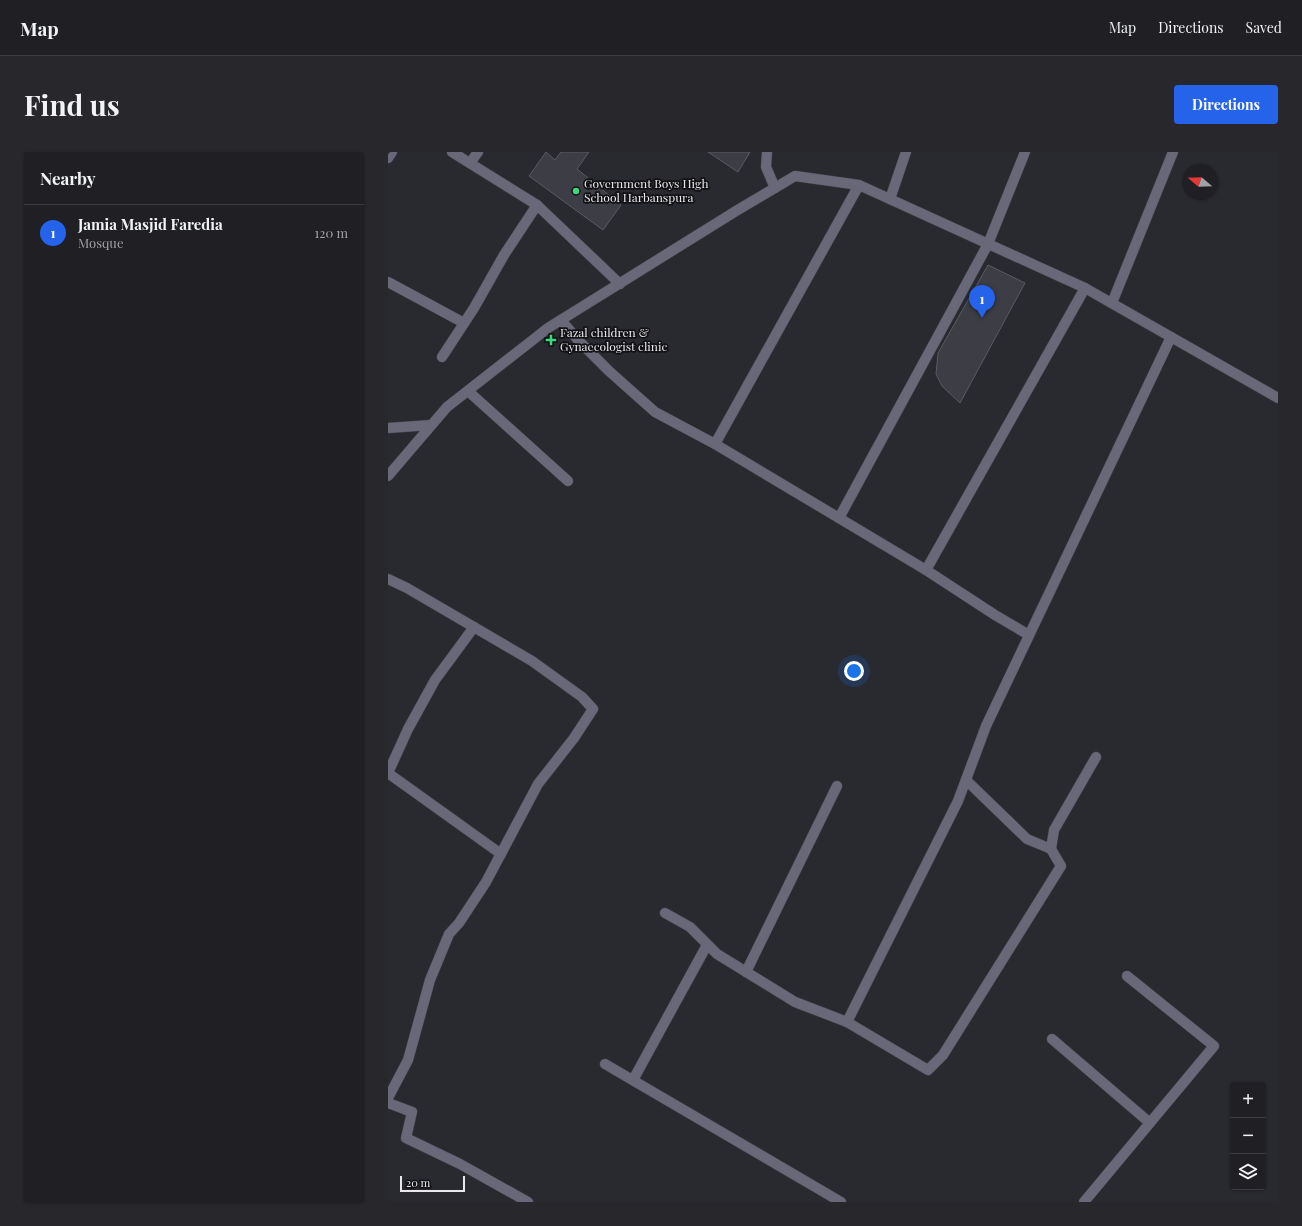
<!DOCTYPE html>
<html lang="en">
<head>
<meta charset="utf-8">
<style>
	:root { --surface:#1f1f24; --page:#27272c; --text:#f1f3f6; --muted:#a1a2a6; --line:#3c3d41; --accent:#2563eb }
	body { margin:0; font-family:"Playfair Display",serif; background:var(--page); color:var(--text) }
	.controls { position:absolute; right:12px; bottom:12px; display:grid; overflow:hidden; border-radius:4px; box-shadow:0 1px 3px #0004 }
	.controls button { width:36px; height:36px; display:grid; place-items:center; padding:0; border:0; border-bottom:1px solid var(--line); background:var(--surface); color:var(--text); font:20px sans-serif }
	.compass { position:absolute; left:794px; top:12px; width:36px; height:36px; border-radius:50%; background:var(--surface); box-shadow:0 1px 3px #0004; rotate:289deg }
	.scale { position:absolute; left:12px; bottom:10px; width:65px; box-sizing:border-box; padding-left:4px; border:2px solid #e8e8ed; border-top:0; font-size:11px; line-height:14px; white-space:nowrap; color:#e8e8ed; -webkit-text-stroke:3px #121215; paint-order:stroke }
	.you { position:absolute; left:466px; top:519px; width:14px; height:14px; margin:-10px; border:3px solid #fff; border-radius:50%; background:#1a73e8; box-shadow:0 0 0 6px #1a73e833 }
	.badge { display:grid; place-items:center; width:26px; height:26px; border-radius:50%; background:var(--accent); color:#fff; font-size:13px; font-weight:700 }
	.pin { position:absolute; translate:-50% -33px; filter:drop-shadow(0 1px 2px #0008) }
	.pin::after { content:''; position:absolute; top:21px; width:14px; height:12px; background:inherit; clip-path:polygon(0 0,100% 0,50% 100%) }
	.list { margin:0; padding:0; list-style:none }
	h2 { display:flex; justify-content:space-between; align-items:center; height:52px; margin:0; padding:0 16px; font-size:17px }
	h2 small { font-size:13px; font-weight:400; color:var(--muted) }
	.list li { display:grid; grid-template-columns:26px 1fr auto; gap:12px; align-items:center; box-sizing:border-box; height:56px; padding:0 16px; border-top:1px solid var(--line) }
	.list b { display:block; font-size:15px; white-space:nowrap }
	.list p { margin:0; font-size:13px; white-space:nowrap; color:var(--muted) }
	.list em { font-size:13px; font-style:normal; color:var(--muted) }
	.icon { flex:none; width:22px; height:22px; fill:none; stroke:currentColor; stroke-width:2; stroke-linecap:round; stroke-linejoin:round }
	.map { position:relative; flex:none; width:890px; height:1050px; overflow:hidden; border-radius:4px }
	header { display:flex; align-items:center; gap:24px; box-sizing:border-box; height:56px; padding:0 20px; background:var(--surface); border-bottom:1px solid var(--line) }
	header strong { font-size:19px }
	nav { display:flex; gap:22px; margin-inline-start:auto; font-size:14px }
	.intro { display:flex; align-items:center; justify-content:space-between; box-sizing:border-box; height:96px; padding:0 24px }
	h1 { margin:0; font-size:28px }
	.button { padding:10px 18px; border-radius:4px; background:var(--accent); color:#fff; font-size:14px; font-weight:700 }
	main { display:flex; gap:24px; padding:0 24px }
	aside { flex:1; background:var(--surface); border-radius:4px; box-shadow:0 1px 3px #0004 }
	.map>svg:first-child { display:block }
	.building { fill:#3d3d45; stroke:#5a5a62 }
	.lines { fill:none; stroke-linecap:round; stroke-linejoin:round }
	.minor-casing { stroke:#44444a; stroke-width:11 }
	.minor { stroke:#686879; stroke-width:10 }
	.poi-dot { fill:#3dd77e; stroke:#121215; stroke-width:1.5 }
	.labels { text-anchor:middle; stroke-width:3.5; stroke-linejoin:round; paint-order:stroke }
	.poi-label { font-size:12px; fill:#e8e8ed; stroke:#121215; text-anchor:start }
</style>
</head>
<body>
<header>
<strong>Map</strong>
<nav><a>Map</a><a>Directions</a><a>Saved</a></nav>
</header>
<div class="intro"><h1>Find us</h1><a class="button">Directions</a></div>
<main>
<aside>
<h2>Nearby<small></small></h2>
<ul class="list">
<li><span class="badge">1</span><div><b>Jamia Masjid Faredia</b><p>Mosque</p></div><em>120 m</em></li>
</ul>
</aside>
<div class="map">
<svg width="890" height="1050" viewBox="0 0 890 1050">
	<rect width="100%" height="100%" fill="#292930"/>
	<!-- building -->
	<g class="building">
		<path d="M158,0L167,8L173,0H201L189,17L233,53L215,78L141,24Z"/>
		<path d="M320,0H362L350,20Z"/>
		<path d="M600,113L637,131L572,251L554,234L548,222L550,201Z"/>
	</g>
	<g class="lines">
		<!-- minor casing -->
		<g class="minor-casing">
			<g id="minor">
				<path d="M64,0L149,53L232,132"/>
				<path d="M379,0L378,15L387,36"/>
				<path d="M0,6L4,0"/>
				<path d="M82,11L90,0"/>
				<path d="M502,47L518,0"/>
				<path d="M0,130L76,171"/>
				<path d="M724,151L785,0"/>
				<path d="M173,168L190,188L221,219L267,260L327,292L538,418L607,463L641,483"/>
				<path d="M54,205L86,156L116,103L149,53"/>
				<path d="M80,239L180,329"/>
				<path d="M0,276L43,273"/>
				<path d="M327,292L471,33"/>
				<path d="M0,324L59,255L160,176L348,59L407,24L471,33L697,136L890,246"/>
				<path d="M451,366L600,92L637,0"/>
				<path d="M538,418L697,136"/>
				<path d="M0,427L19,436L144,509L194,545L205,557L186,586L150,632L98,730L71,771L61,782L42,828L20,908L0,946"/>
				<path d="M0,621L20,577L47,528L86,475"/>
				<path d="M0,621L113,702"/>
				<path d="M578,628L639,687L663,697"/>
				<path d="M277,761L302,775L329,802L407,850L459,870L540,918L555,903L673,714L663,697L666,678L708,605"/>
				<path d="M358,820L449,634"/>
				<path d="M459,870L570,649L598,574L783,185"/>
				<path d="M664,887L762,971"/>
				<path d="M217,912L453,1050"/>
				<path d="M245,928L319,793"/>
				<path d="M0,951L24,960L18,986L72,1012L140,1050"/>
				<path d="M696,1050L826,894L739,824"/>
			</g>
		</g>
		<!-- minor -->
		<use href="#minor" class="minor"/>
	</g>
	<!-- markers -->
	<g class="poi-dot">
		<circle cx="188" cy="39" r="4"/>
		<path d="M161 182h4v4h4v4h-4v4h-4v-4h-4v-4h4z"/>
	</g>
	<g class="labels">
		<!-- poi labels -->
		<g class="poi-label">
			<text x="196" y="36">Government Boys High<tspan x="196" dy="14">School Harbanspura</tspan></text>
			<text x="172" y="185">Fazal children &amp;<tspan x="172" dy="14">Gynaecologist clinic</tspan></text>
		</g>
	</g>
</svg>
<div class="controls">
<button>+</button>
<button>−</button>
<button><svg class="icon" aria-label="layers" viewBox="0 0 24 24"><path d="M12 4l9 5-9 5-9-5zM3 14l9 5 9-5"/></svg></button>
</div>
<svg class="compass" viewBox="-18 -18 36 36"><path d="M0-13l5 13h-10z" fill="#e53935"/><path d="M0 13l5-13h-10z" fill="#a1a2a6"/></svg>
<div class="scale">20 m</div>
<div class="you"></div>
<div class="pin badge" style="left:594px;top:166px">1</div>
</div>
</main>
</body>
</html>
